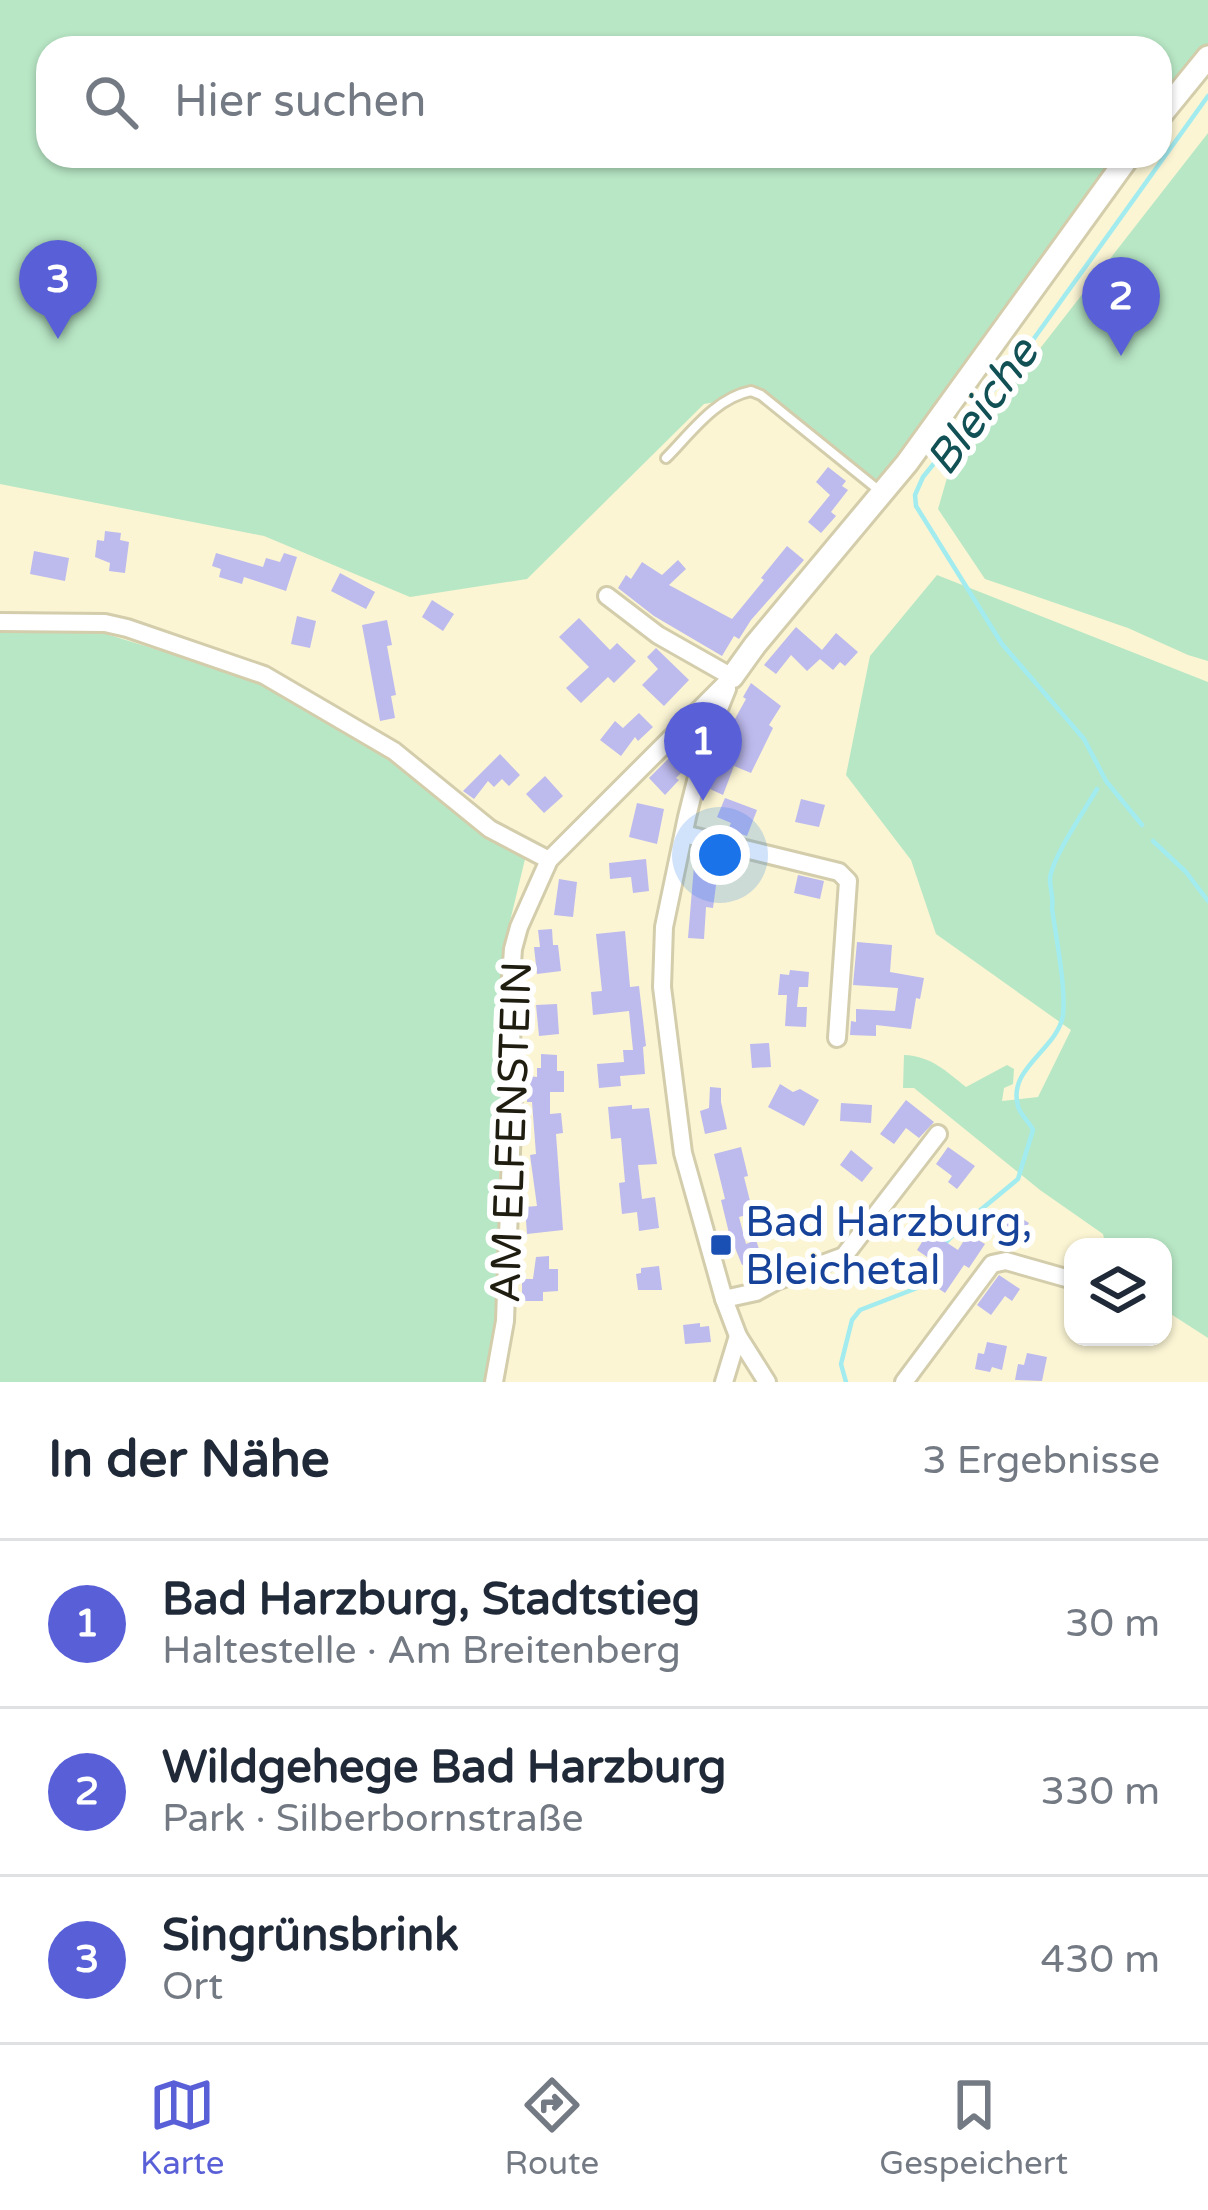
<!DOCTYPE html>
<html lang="de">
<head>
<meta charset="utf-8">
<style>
	:root { --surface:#fff; --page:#f6f6f7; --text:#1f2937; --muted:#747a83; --line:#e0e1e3; --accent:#5960d7 }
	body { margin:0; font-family:"Varela Round",sans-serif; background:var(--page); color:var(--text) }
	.controls { position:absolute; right:36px; bottom:36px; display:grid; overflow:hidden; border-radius:24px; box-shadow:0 3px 9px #0004 }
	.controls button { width:108px; height:108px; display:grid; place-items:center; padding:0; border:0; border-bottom:3px solid var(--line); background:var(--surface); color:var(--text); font:60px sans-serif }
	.you { position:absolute; left:720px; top:855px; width:42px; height:42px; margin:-30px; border:9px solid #fff; border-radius:50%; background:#1a73e8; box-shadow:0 0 0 18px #1a73e833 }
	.badge { display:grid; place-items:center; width:78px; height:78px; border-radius:50%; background:var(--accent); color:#fff; font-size:39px; font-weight:700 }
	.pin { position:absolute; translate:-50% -99px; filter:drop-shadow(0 3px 6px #0008) }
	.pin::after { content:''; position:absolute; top:63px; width:42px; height:36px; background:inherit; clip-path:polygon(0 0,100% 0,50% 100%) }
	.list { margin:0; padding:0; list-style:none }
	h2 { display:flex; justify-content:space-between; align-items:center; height:156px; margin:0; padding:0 48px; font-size:51px }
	h2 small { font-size:39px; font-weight:400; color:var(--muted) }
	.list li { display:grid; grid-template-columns:78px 1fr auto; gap:36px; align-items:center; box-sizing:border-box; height:168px; padding:0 48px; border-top:3px solid var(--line) }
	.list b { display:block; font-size:45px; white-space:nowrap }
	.list p { margin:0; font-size:39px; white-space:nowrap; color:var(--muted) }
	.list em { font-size:39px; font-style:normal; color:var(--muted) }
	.icon { flex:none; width:66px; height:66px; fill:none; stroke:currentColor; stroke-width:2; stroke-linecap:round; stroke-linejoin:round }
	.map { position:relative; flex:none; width:1208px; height:1382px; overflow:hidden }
	.search { position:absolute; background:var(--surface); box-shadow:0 3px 9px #0004; left:36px; right:36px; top:36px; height:132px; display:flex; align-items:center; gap:30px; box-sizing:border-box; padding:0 42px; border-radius:36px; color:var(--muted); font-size:45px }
	.sheet { height:660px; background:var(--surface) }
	nav { display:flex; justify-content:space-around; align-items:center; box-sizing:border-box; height:168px; border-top:3px solid var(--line); background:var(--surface); font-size:33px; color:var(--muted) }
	nav a { display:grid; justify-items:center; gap:6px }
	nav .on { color:var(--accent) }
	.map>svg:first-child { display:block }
	.green { fill:#b8e7c5 }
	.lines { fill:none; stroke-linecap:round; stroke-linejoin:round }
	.stream { stroke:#a2ebef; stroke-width:4.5 }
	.building { fill:#bdbaed }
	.service-casing { stroke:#d3cdac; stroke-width:14 }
	.minor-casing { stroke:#d3cdac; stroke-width:22 }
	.tertiary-casing { stroke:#d3cdac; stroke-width:27 }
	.service { stroke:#fff; stroke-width:8 }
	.minor { stroke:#fff; stroke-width:16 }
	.tertiary { stroke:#fff; stroke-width:21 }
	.transit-dot { fill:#1a4fb4; stroke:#fff; stroke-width:4.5 }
	.labels { text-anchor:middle; stroke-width:12; stroke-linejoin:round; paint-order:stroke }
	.street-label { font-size:42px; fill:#1f1c10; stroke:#fff }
	.transit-label { font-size:42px; fill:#164399; stroke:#fff; text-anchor:start }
	.water-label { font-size:45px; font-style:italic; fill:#115155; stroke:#fff }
</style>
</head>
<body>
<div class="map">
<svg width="1208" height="1382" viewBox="0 0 1208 1382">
	<rect width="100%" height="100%" fill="#fbf5d4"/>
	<!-- green -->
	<g class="green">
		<path d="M0,0H1208V44L1192,60L1160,103V48H48V156H1121L875,490L756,395L704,404L527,579L410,597L264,536L0,484Z"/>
		<path d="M1208,133V661L1188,655L1128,628L985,579L938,509L949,471L996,405Z"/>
		<path d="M937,575L1208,682V1338L1163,1309V1247H1106L1103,1234L1040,1190L914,1088H903L904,1055C931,1056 946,1071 966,1087L1007,1065L1014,1069L1013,1084L1004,1088L1002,1101L1038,1097L1071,1030L936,934L911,860L846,775L870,656Z"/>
		<path d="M0,628L103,633L249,678L279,691L385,753L526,855L504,946L496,1318L484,1382H0Z"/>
	</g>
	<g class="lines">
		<!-- stream -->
		<g class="stream">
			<path d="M1142,825L1106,781L1084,739L1002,644L916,506L915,495L923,477L1025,351L1208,96"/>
			<path d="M1153,841L1186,872L1208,901"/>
			<path d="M945,1244C953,1232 965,1228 972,1217L1018,1179L1033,1130C1029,1121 1020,1115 1018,1106C1007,1068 1058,1049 1063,1015C1066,986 1056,938 1052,908C1054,897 1050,890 1050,879C1051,859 1086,808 1097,789"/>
			<path d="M846,1382L841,1364L852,1320L860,1310L917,1288L930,1275L938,1259"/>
		</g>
	</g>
	<!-- building -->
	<g class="building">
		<path d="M828,467L846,481L842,486L848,490L831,512L836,516L821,533L808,522L830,495L816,482Z"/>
		<path d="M105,531L121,533L120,540L129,542L125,573L109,571L110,563L95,557L97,540L104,541Z"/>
		<path d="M787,546L804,560L751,620L739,639L734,636L722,656L654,616L618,588L626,575L631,579L642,562L662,575L678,560L686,569L669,585L732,619L764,580L761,578Z"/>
		<path d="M34,551L69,558L65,581L30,574Z"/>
		<path d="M216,553L263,567L266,558L280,562L284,553L297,557L286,591L244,577L242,584L219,577L221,569L212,566Z"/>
		<path d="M340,573L375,592L366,609L331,591Z"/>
		<path d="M432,600L454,614L443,631L422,617Z"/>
		<path d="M297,616L316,621L310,648L291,644Z"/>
		<path d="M579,618L610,650L617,643L636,661L614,683L608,677L581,703L566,688L589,667L559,637Z"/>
		<path d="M387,620L392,645L387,646L396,695L391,696L395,718L380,721L362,625Z"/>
		<path d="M796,627L822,650L836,633L858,652L845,666L840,662L833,670L820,659L807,671L791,655L776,674L764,665Z"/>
		<path d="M656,648L689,680L664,706L642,685L658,669L647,657Z"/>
		<path d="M751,683L781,706L769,725L773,728L751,773L734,766L723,795L710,789L732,727L731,726L746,699L743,697Z"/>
		<path d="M639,713L653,727L638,741L635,737L621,756L600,740L615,721L623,728Z"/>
		<path d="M500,754L520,775L509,786L502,779L494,787L488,781L474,799L463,791Z"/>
		<path d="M670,757L684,770L676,778L679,780L665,795L649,778Z"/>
		<path d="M545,776L563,796L544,813L526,794Z"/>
		<path d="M725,798L757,810L747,836L728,830L731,823L717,817Z"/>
		<path d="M801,799L825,805L819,827L795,822Z"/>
		<path d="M637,803L664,809L657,844L629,837Z"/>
		<path d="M707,853L732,859L729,880L717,878L713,908L706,907L704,939L688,938L695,854Z"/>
		<path d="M646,859L649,891L633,893L631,877L610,879L609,863Z"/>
		<path d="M798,875L824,881L820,899L794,893Z"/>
		<path d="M559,879L577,882L573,917L554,915Z"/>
		<path d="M552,929L553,945H558L561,971L537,974L534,947H540L538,930Z"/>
		<path d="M625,931L630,987L639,986L646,1046L643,1047L645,1074L620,1076L621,1086L599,1088L597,1064L624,1062L623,1050H633L629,1011L593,1015L591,992L602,991L596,934Z"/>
		<path d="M857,942L892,945L890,972L924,978L920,999L916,998L911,1029L876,1025V1036L850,1035L851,1021L856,1022V1009L895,1011L898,988L853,985Z"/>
		<path d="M790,970L809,972L808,987H799L797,1007H807L806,1027L785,1026L787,995H778L780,974L789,975Z"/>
		<path d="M557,1004L559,1034L539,1036L536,1005Z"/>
		<path d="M769,1043L771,1067L752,1068L750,1044Z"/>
		<path d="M541,1054L557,1055V1071H564V1092H550V1114L561,1113L563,1133L556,1134L563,1230L527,1234L525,1207L537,1206L530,1155L536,1154L532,1102H527V1076L537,1077V1068H541Z"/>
		<path d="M780,1084L793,1092L800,1089L819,1100L804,1126L768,1107Z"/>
		<path d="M710,1087L721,1088V1102L727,1129L705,1134L700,1111L709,1108Z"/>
		<path d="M906,1100L934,1122L919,1138L906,1128L894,1144L880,1134Z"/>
		<path d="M841,1103L872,1105L871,1123L840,1121Z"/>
		<path d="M632,1105V1109L649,1108L657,1164L638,1165L642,1199L655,1197L659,1228L639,1231L637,1212L622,1214L619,1183L625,1182L621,1138L611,1139L608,1107Z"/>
		<path d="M741,1147L748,1176L744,1177L753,1213L739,1217L746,1244L756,1240L762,1258L742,1265L729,1233L721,1200L725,1199L714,1154Z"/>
		<path d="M948,1147L975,1166L957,1189L948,1182L952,1176L936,1164Z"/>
		<path d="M851,1150L873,1168L862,1182L840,1165Z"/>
		<path d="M1008,1210L1029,1223L1015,1245L994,1232Z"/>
		<path d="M929,1231L958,1250L968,1234L985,1244L969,1268L964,1265L945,1293L932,1284L943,1268L917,1250Z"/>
		<path d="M549,1256V1269H558V1291L543,1292V1301H522V1279H533L536,1257Z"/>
		<path d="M659,1266L662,1290H638L636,1274L641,1273V1268Z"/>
		<path d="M999,1275L1020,1289L1012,1301L1005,1296L991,1315L977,1305Z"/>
		<path d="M700,1323V1327L709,1326L711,1342L685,1344L683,1325Z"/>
		<path d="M987,1342L1007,1346L1002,1370L992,1367L990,1372L975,1369L978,1353L984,1354Z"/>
		<path d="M1027,1353L1047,1357L1042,1381L1015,1380L1018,1364L1024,1365Z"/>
	</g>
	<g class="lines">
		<!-- service casing -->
		<g class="service-casing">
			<path id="service" d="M666,458C690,434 715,398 751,391L761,395L881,492"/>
		</g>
		<!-- minor casing -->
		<g class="minor-casing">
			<g id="minor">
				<path d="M607,596L658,635L732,677"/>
				<path d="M0,622L105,623L127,628L264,675L394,751L490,829L549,860"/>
				<path d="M727,689L706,741L687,817L664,927L662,987L683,1153L724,1299L738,1336L767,1382"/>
				<path d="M684,834L839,872L848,881L837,1038"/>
				<path d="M724,1299L756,1292L776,1281L844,1256L938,1134"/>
				<path d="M494,1382L505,1321L513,1096L510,992L513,949L519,927L549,860L732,677"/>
				<path d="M724,1382L738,1336"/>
				<path d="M904,1382L992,1264L1006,1261L1073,1280"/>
			</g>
		</g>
		<!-- tertiary casing -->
		<g class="tertiary-casing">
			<g id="tertiary">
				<path d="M1160,116L1208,57"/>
				<path d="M732,677L755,645L907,463L1129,156"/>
			</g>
		</g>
		<!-- service -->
		<use href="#service" class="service"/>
		<!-- minor -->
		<use href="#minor" class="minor"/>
		<!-- tertiary -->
		<use href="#tertiary" class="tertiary"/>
	</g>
	<!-- markers -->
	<rect class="transit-dot" x="709" y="1233" width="24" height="24" rx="6"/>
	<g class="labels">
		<!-- street labels -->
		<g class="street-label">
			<text transform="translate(510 1132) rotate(-88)" y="15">AM ELFENSTEIN</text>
		</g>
		<!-- transit labels -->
		<g class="transit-label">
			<text x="745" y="1236">Bad Harzburg,<tspan x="745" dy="48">Bleichetal</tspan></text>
		</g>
		<!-- water labels -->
		<g class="water-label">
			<text transform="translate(981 406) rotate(-54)" y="16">Bleiche</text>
		</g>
	</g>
</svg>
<div class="controls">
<button><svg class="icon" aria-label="layers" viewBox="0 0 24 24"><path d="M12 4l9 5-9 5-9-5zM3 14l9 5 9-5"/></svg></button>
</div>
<div class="you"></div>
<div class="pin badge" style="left:703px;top:801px">1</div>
<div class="pin badge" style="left:1121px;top:356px">2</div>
<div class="pin badge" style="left:58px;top:339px">3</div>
<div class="search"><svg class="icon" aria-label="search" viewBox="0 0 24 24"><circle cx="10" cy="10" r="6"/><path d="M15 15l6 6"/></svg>Hier suchen</div>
</div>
<section class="sheet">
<h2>In der Nähe<small>3 Ergebnisse</small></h2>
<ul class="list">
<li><span class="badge">1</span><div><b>Bad Harzburg, Stadtstieg</b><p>Haltestelle · Am Breitenberg</p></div><em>30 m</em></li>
<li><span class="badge">2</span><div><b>Wildgehege Bad Harzburg</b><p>Park · Silberbornstraße</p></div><em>330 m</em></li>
<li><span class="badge">3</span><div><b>Singrünsbrink</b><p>Ort</p></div><em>430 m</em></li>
</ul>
</section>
<nav>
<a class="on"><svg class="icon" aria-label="map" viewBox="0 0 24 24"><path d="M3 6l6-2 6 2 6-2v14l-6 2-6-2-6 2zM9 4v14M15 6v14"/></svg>Karte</a>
<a><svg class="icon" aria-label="directions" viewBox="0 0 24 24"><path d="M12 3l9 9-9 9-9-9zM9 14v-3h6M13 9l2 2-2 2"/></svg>Route</a>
<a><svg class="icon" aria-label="saved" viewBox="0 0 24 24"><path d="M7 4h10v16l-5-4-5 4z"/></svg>Gespeichert</a>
</nav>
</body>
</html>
